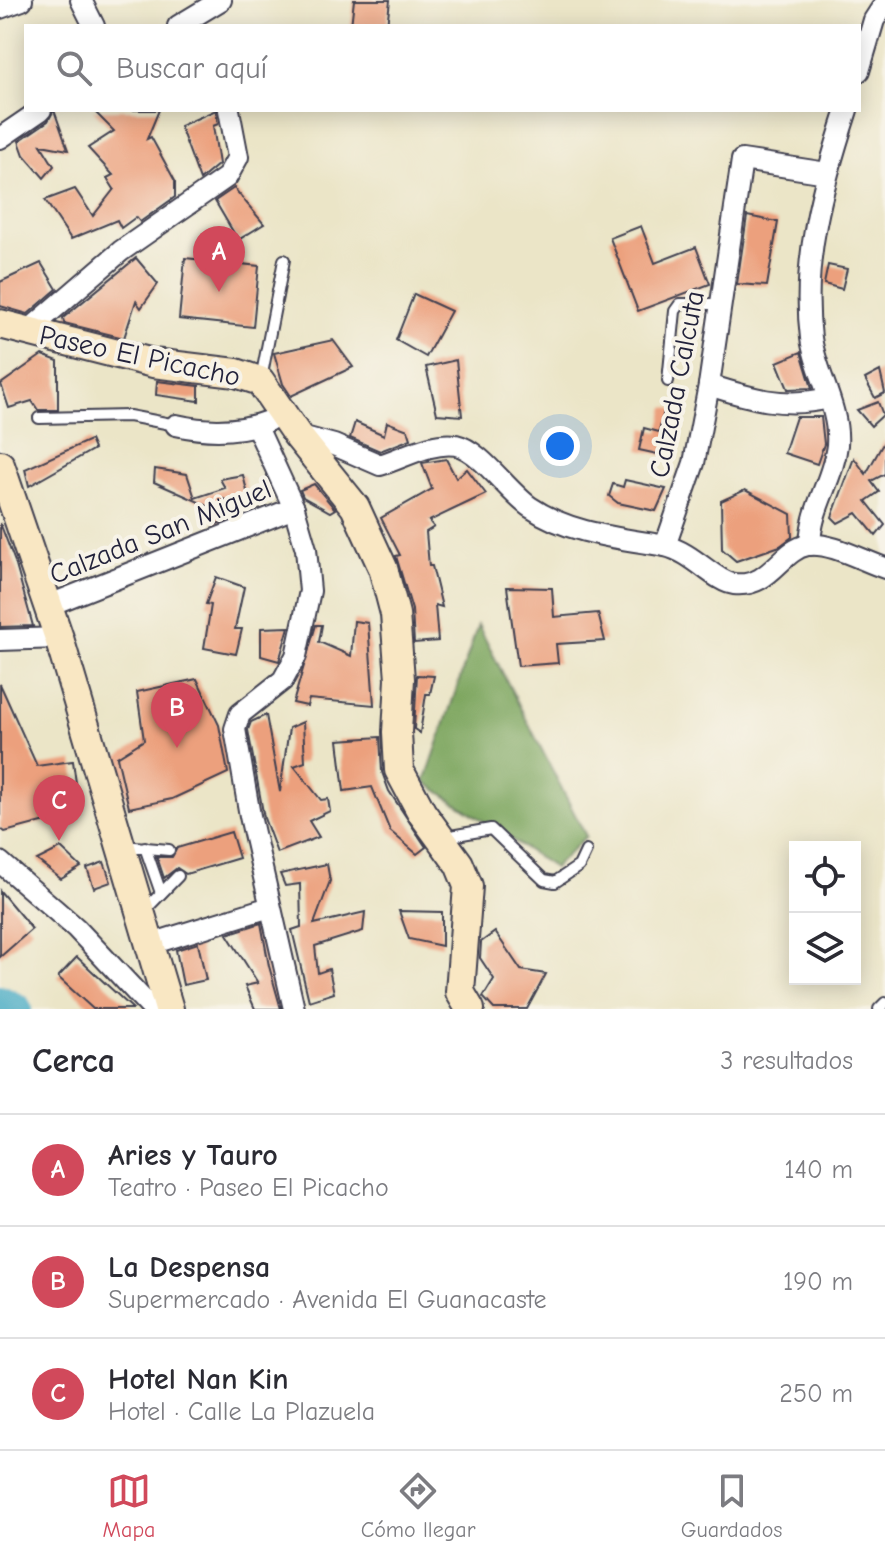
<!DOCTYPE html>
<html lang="es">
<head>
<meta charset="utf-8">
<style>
	:root { --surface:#fff; --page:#f7f7f7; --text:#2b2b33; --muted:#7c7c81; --line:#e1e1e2; --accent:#d1495b }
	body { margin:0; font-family:"Comic Neue",sans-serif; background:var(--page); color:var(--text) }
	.controls { position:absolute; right:24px; bottom:24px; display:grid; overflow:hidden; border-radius:0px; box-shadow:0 4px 20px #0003 }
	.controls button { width:72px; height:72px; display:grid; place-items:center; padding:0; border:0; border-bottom:2px solid var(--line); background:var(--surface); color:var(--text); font:40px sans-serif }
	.you { position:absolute; left:560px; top:446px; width:28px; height:28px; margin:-20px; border:6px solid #fff; border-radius:50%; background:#1a73e8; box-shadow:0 0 0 12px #1a73e833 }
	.badge { display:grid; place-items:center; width:52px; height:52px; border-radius:50%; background:var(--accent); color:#fff; font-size:26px; font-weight:700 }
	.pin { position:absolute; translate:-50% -66px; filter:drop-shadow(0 2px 4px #0008) }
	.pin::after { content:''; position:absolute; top:42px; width:28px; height:24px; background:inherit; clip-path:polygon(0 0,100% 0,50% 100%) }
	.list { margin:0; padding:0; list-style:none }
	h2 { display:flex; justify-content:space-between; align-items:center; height:104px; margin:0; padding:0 32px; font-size:34px }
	h2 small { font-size:26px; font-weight:400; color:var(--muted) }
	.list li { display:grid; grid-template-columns:52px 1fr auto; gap:24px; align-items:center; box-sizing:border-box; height:112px; padding:0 32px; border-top:2px solid var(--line) }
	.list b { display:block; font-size:30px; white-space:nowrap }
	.list p { margin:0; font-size:26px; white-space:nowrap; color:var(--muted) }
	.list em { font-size:26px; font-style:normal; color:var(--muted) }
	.icon { flex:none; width:44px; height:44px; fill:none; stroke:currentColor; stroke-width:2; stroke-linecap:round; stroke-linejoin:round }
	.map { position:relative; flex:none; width:885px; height:1009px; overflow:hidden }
	.search { position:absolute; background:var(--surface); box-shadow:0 4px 20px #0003; left:24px; right:24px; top:24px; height:88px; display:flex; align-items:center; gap:20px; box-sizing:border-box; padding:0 28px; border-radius:0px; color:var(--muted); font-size:30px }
	.sheet { height:440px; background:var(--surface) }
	nav { display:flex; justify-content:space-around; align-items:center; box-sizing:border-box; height:112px; border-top:2px solid var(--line); background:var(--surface); font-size:22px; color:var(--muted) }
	nav a { display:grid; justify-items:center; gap:4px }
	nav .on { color:var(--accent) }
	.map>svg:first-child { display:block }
	.forest { fill:#7da65f; stroke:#50644d; stroke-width:2 }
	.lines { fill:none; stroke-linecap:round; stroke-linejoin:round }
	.river { stroke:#44aac4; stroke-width:32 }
	.building { fill:#eca07d }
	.lane-casing { stroke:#403f50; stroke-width:14 }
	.street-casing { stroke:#403f50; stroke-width:24 }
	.secondary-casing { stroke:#403f50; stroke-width:32 }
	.lane { stroke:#fff; stroke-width:10 }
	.street { stroke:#fff; stroke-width:20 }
	.secondary { stroke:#f9e7c3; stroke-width:28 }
	.labels { text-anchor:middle; stroke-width:8; stroke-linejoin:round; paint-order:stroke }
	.street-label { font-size:28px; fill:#22223b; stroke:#f7f3e8 }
</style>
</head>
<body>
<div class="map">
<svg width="885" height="1009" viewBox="0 0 885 1009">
	<rect width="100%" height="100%" fill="#f7f3e8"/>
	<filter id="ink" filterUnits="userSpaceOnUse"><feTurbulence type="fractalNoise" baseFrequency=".0125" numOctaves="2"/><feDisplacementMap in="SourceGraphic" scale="16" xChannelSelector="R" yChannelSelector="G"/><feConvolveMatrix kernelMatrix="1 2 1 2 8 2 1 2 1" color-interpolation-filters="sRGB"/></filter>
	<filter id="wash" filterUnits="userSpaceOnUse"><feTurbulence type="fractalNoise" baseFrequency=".006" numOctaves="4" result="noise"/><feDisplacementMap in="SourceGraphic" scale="32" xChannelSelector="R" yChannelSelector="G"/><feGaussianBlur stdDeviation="1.8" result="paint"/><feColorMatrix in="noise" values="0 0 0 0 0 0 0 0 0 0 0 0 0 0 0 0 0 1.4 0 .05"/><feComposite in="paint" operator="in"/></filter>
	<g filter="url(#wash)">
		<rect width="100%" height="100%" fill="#ebe5c7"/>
		<!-- forest -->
		<path class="forest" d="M478,625L586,836L554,868L425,782Z"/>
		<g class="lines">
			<!-- river -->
			<path class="river" d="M0,1001L16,1009"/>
		</g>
		<g id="blocks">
			<!-- building -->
			<g class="building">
				<path d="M354,0H390L387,26H351Z"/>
				<path d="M54,110L68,150L41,145L54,166L44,178L24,155L19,141L48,121Z"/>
				<path d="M93,110H159L147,139L151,137L175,181V197L140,222L136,217L121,228L117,220L71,239L45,200L75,189L93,216L114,189L107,178L113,175L88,148L114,131Z"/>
				<path d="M216,110L218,124L213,126L219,164L200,180L180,126Z"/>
				<path d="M234,188L264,224L238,240L215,201Z"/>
				<path d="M747,216L778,222L767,286L737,284Z"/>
				<path d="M641,226L655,263L696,247L710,284L638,311L610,238Z"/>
				<path d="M136,258L158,284L141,308L136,301L124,338L64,323L63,318Z"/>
				<path d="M185,258L259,266L253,327L179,319Z"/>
				<path d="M41,263L57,289L28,314L0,306V282Z"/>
				<path d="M828,265L847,269L842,289L824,284Z"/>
				<path d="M414,294L451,311L426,357L396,340Z"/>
				<path d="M333,340L353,367L291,396L283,384L274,353Z"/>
				<path d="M801,352L812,388L788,389L777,362Z"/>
				<path d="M42,355L58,361V410H38L32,401L9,408L1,384Z"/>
				<path d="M456,360L462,416L437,414L426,367Z"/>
				<path d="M880,371L885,393L875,398L865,379Z"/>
				<path d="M157,381L199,386V401L156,395Z"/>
				<path d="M878,402L883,415L871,426L857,410Z"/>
				<path d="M665,407L679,410L671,457L639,450L644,428L659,432Z"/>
				<path d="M796,417H821L824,444L817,464L784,453Z"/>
				<path d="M355,422L384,435L387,422L408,430L411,439L380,451L350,438Z"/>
				<path d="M90,440L94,449L29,486L25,469Z"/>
				<path d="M885,440V474L871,481L879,492L866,501L885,525L876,536L857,513L838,523L832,517L854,458L866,474Z"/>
				<path d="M446,459L456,478L467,469L486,494L429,521L434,527L426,532L429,566H432L442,607L435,605L438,641L414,643L412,610L396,556L400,555L381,518L432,489L422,463Z"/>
				<path d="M155,469L187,474L195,498L225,488L220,479L243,475L251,507L223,499L233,518L217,524L208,506L154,482Z"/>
				<path d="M625,480L666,489L656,511L618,503L609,496L613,484L623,487Z"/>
				<path d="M314,484L335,509L330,512L303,497L300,490Z"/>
				<path d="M745,490L791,514L792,537L780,546L736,561L722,549L721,501Z"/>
				<path d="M0,523L15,562L33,626L0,627Z"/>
				<path d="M216,577L244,587L235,629H242L236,654L204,648L211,605L206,604Z"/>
				<path d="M507,587L552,588L554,617L598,613L605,641L556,644L558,663L518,666Z"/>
				<path d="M354,621L368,623L374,705L309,699L307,706L293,703L316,625H322L319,642L351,656Z"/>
				<path d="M289,627L279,661L261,656V628Z"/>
				<path d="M417,675L434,676L430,694H426L420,733L414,729Z"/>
				<path d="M197,679L219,725L228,773L172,799L129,808L117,757L144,740L137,692Z"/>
				<path d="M0,684L37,766L73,761L80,812L5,832L0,828Z"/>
				<path d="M266,715L280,792L289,728L303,722L305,762L294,766L321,800L328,799L330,811L309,821L319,837L277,853L264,818L248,730L251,722Z"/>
				<path d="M380,737L382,772L389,791L426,847L417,854L390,831L372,787L344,791L338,740Z"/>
				<path d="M231,832L239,858L186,874L177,868L164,878L157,857H172L177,848Z"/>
				<path d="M61,848L81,867L61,879L37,860Z"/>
				<path d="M104,862L111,882L94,888L87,868Z"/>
				<path d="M327,864L330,881L314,924L365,912L363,931L315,946L318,973L329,969L334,993L309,1001L292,930L301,927L300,884L285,886L280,874Z"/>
				<path d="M0,891L32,929L0,957Z"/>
				<path d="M399,911L442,912V946L409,939Z"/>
				<path d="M261,923L269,966L281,1009H255L245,986L258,983L227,934Z"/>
				<path d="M495,932L521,970L546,974L527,1009H494L483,997L494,979L480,958L481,942Z"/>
				<path d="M198,943L206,980L183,985L176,950Z"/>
				<path d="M77,957L133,1009H93L58,977Z"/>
			</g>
		</g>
	</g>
	<g filter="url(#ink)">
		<use href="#blocks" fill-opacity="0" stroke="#403f50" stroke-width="2"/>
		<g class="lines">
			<!-- lane casing -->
			<g class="lane-casing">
				<g id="lane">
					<path d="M261,379L284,260"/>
					<path d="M668,381L675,311L680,304H721"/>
					<path d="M39,418L129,416L176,425"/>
					<path d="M445,837L491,829L544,880L555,882L579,866L586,851"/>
					<path d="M123,846L169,850"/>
					<path d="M145,847L161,893"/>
					<path d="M144,911L178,876"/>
					<path d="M879,1009L885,1003"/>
				</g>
			</g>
			<!-- street casing -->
			<g class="street-casing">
				<g id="street">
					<path d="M81,0L94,26"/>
					<path d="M0,8L22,0"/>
					<path d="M178,26L221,0"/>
					<path d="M859,71L874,20L885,3"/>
					<path d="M0,138L41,110"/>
					<path d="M28,331L121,251L227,177L238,157L229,110"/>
					<path d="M709,385C749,398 786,409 828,398"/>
					<path d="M176,425C207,432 239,432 268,421"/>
					<path d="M256,425L294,508L306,549L310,591L296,656L283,680L240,714L235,729L250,816L294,1009"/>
					<path d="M297,435L334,445L380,465C403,458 432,441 456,445C480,450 508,492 530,507C570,534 619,538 665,546L694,463L709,385L742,160L827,173"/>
					<path d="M810,545C811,506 833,481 837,445C840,408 816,374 811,338C801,261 823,184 847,110"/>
					<path d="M665,546C693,552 715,582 734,584C771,588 780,550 808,545C831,542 863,561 885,568"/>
					<path d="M47,606L294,508"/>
					<path d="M0,640L59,638"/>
					<path d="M0,862L76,928L152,1009"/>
					<path d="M151,944L270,907"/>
				</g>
			</g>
			<!-- secondary casing -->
			<g class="secondary-casing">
				<g id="secondary">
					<path d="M0,324L153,363L236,373L260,381L297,435L355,507L383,568L395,614L400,679L397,732L399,770L422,813L459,864L468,886L460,992L470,1009"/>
					<path d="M0,465L59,638L169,1009"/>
				</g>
			</g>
			<!-- lane -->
			<use href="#lane" class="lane"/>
			<!-- street -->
			<use href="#street" class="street"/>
			<!-- secondary -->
			<use href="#secondary" class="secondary"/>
		</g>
	</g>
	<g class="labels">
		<!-- street labels -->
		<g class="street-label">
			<text transform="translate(140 355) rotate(12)" y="10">Paseo El Picacho</text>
			<text transform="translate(676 384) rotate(-79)" y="10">Calzada Calcuta</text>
			<text transform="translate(160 531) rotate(-22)" y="10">Calzada San Miguel</text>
		</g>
	</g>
</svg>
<div class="controls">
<button><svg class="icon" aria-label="locate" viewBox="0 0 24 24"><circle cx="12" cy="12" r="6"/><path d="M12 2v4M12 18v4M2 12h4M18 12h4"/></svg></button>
<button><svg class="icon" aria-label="layers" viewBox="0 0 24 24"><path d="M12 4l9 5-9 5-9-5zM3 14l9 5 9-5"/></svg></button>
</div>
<div class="you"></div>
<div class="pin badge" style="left:219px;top:292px">A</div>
<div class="pin badge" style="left:177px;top:748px">B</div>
<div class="pin badge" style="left:59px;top:841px">C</div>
<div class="search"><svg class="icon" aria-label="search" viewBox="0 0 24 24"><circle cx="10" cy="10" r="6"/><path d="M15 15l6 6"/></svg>Buscar aquí</div>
</div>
<section class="sheet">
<h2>Cerca<small>3 resultados</small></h2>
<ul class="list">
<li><span class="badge">A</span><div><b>Aries y Tauro</b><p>Teatro · Paseo El Picacho</p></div><em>140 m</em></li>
<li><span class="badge">B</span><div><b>La Despensa</b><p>Supermercado · Avenida El Guanacaste</p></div><em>190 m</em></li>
<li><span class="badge">C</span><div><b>Hotel Nan Kin</b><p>Hotel · Calle La Plazuela</p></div><em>250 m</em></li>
</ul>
</section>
<nav>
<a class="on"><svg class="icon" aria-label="map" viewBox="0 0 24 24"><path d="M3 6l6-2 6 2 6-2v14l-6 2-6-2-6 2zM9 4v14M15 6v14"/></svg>Mapa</a>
<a><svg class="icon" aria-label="directions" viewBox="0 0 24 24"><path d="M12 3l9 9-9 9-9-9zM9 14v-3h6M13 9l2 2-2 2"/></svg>Cómo llegar</a>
<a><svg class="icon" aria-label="saved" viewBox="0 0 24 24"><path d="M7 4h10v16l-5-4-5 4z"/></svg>Guardados</a>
</nav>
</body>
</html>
